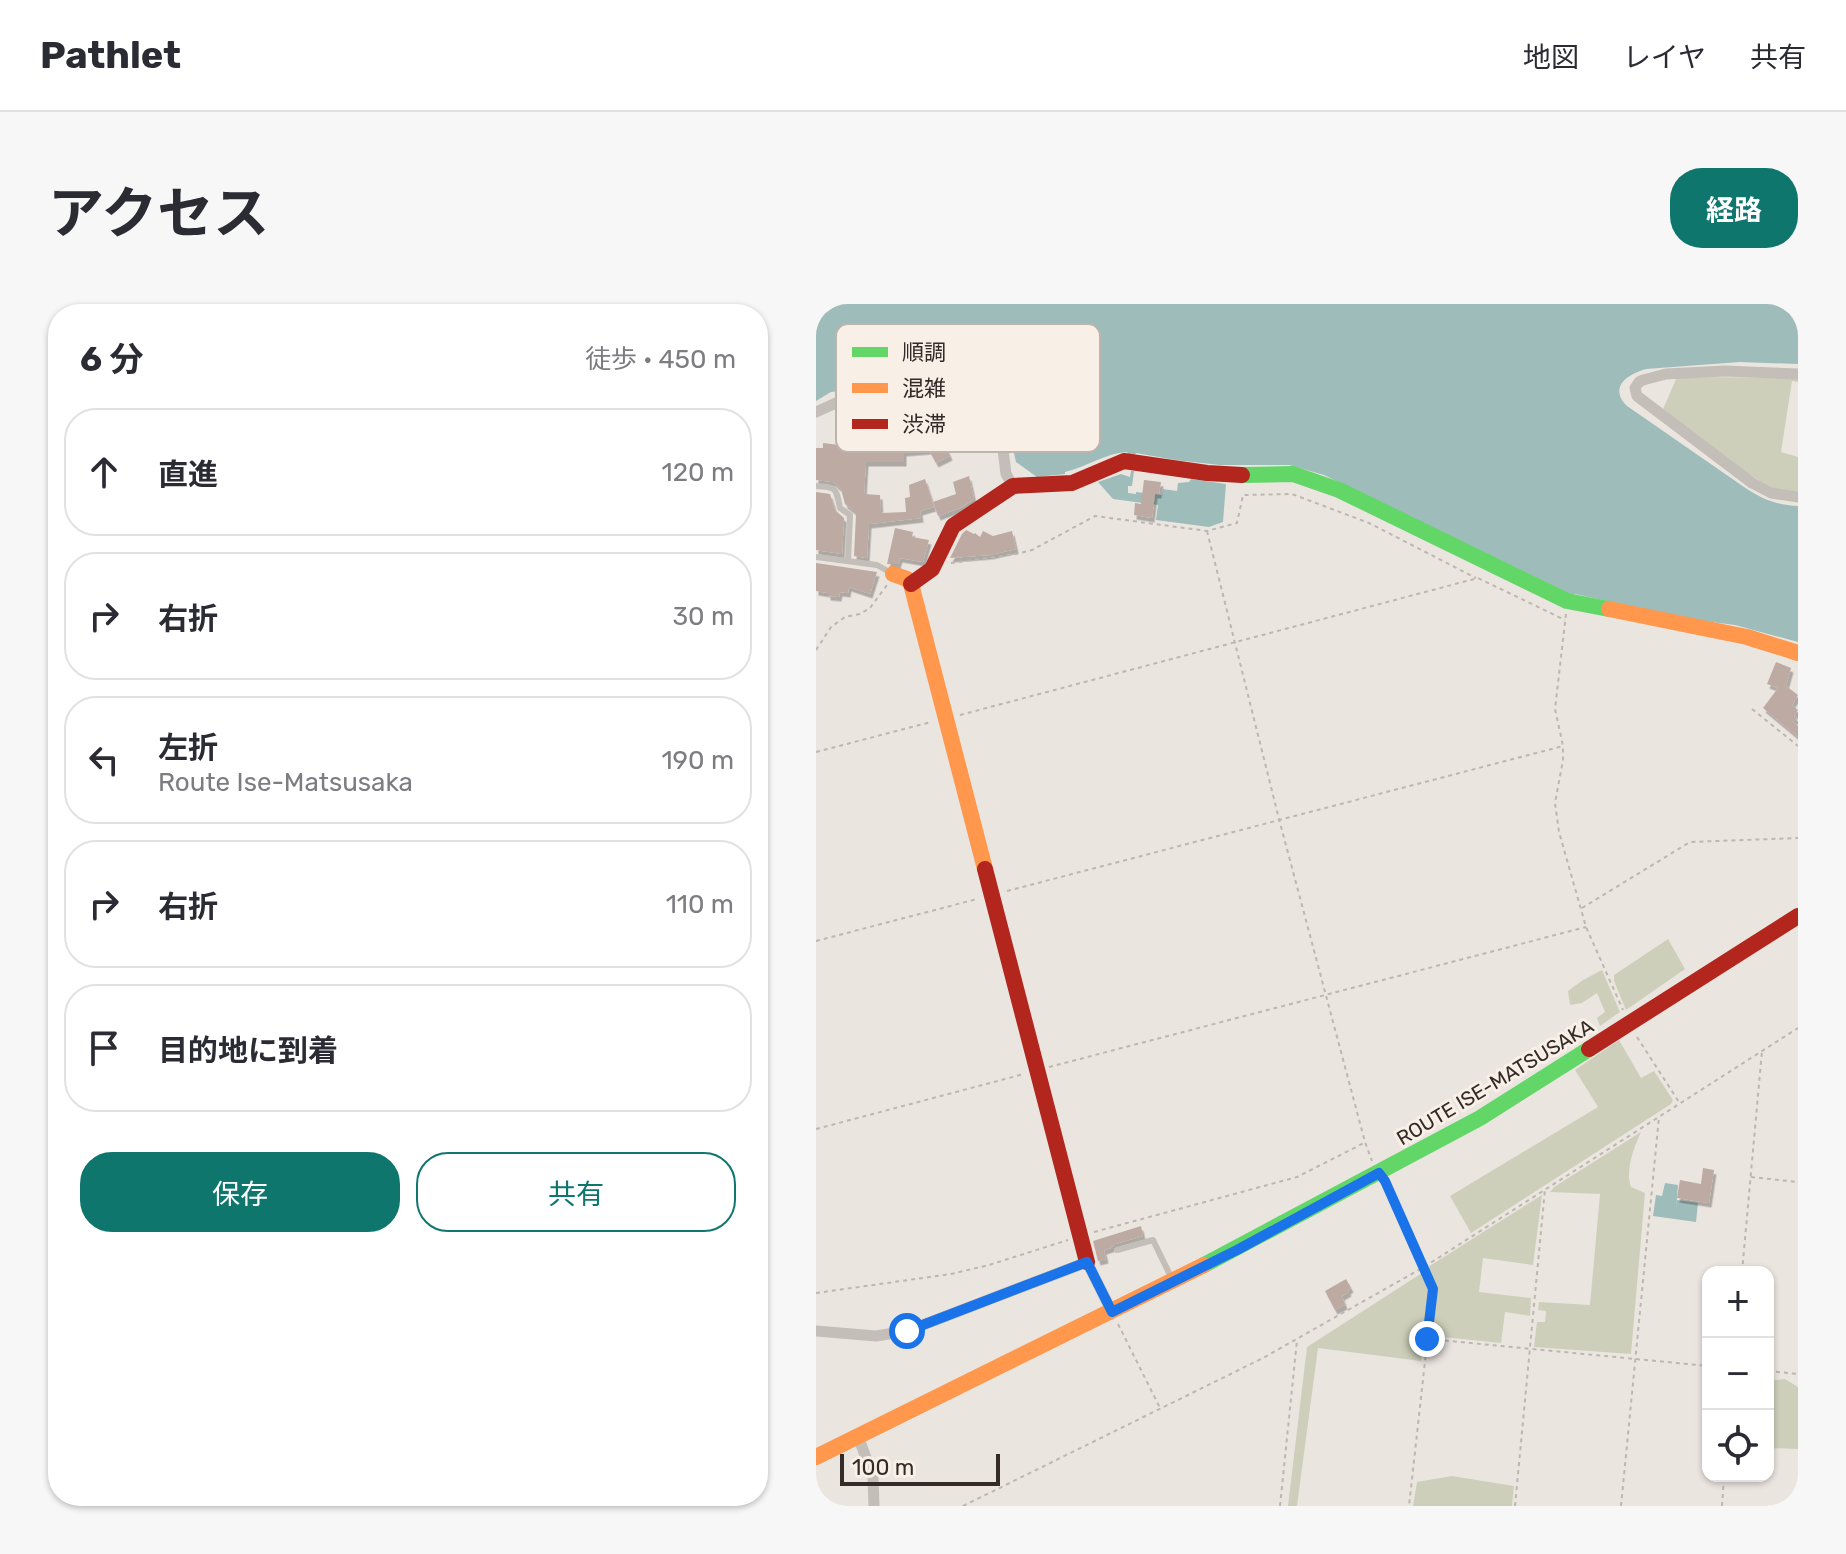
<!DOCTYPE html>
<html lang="ja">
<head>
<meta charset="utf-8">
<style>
	:root { --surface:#fff; --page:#f7f7f7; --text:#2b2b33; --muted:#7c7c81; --line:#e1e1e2; --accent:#0f766e }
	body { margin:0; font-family:Rubik,"Noto Sans JP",sans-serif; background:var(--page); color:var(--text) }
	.controls { position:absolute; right:24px; bottom:24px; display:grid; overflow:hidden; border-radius:16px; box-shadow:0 2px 6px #0004 }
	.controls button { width:72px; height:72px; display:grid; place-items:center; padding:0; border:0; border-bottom:2px solid var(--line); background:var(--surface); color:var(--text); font:40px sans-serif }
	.scale { position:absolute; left:24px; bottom:20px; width:160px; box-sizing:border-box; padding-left:8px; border:4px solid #342b28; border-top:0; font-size:22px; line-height:28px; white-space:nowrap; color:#342b28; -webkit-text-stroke:6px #f8efe7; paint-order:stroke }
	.stop { position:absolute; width:24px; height:24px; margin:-18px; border:6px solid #1a73e8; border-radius:50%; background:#fff }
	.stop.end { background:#1a73e8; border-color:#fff; box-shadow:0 2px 8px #0008 }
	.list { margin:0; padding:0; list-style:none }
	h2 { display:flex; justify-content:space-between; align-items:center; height:104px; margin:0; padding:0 32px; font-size:34px }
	h2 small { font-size:26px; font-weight:400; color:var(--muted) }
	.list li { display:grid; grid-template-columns:52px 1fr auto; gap:24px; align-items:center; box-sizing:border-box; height:128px; margin:0 16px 16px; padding:0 16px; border:2px solid var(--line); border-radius:32px }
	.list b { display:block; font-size:30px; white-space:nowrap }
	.list p { margin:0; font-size:26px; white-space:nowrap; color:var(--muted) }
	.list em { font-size:26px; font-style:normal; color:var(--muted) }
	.actions { display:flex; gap:16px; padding:24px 32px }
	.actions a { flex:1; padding:18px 0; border:2px solid var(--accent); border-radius:32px; text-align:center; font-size:28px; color:var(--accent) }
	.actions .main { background:var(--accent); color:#fff }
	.icon { flex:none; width:44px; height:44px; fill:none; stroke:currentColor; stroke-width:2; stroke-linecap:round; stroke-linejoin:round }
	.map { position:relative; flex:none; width:982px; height:1202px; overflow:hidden; border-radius:32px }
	header { display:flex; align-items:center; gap:48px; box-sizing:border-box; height:112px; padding:0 40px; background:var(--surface); border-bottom:2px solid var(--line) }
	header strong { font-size:38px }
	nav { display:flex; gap:44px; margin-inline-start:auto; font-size:28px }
	.intro { display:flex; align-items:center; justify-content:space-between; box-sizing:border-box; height:192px; padding:0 48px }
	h1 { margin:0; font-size:56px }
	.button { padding:20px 36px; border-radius:32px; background:var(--accent); color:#fff; font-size:28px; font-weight:700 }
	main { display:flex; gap:48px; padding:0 48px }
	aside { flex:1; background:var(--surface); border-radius:32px; box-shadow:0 2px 6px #0004 }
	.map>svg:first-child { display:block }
	.green { fill:#cdcfbb }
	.water { fill:#9dbcba }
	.building { fill:#bdaaa3; filter:url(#shadow) }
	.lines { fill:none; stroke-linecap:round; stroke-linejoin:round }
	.path { stroke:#bdb6b1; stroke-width:2; stroke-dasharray:4 4; stroke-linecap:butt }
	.lane { stroke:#c4beb9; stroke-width:6 }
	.street { stroke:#c4beb9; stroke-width:11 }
	.fast { stroke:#63d668; stroke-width:16 }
	.slow { stroke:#ff974d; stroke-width:16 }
	.jam { stroke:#b3261e; stroke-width:16 }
	.route { stroke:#1a73e8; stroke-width:10 }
	.labels { text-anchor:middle; stroke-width:6; stroke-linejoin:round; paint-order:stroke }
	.street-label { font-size:20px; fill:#342b28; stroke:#f8efe7 }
	.key { fill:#f8efe7; stroke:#bdb4ae; stroke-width:2 }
	.key-label { font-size:22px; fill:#342b28 }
</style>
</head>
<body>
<header>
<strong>Pathlet</strong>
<nav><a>地図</a><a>レイヤ</a><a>共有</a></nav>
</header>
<div class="intro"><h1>アクセス</h1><a class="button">経路</a></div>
<main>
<aside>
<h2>6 分<small>徒歩 · 450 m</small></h2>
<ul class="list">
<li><svg class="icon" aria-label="ahead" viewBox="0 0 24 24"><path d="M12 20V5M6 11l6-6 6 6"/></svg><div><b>直進</b></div><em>120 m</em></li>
<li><svg class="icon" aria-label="right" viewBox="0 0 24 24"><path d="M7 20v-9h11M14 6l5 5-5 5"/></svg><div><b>右折</b></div><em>30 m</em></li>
<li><svg class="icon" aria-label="left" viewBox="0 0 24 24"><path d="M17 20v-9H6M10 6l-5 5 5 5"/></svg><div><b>左折</b><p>Route Ise-Matsusaka</p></div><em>190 m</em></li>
<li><svg class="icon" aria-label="right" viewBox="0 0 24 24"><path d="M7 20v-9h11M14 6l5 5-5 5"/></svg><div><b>右折</b></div><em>110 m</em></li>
<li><svg class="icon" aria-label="arrive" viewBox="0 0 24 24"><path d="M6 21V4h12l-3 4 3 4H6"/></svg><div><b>目的地に到着</b></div></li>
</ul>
<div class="actions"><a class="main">保存</a><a>共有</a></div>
</aside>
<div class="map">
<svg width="982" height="1202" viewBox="0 0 982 1202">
	<defs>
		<filter id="shadow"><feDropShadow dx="2.5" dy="4.5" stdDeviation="0" flood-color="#0004"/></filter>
	</defs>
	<rect width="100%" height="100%" fill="#ebe5e0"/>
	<!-- green -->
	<g class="green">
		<path d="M861,73L982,74V78L976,77L965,148L982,153V190L953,184L894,143L847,105Z"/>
		<path d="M852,635L869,665L810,706L798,677V671Z"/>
		<path d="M786,666L804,708L784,722L781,714L789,708L781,689L766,699L754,701L752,687L767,676Z"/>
		<path d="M803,736L825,774L838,767L857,796L855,800L655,929L634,892L782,803L759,766Z"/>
		<path d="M825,828C818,843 809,867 815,883L829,889L815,1050L718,1043L721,1018H729L730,1007L722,1006L723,998L774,1001L784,890L734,888L738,883Z"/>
		<path d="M726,891L717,961L667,954L663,988L715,994L714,1012L689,1008L685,1039L616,1032L620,982L612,963Z"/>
		<path d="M606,969L614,987L605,1057L502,1044L481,1202H472L491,1043Z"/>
		<path d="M969,1075L982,1083V1145L952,1144V1077Z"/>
		<path d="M636,1172L698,1182L696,1202H597L601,1178Z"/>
	</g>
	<!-- water -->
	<g class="water">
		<path d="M0,0H982V60L924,58L830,65C812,70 792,83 811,102L928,183C946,195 960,201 982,202V338L919,321L880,316L759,290L756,291L508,171L473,161H404L359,156L320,149L318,153L313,152L311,148C290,149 270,163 249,168V170L221,173L200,158L186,97L181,89L172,83L128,77L15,88L0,97Z"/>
		<path d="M315,167H318L316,182H312V189L320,190V188L346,191L347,185L361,187L362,179L373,178L375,175L410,180L407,218L393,223L340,216L342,201L297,195L282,178L305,170L314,173Z"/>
		<path d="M849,879L862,881L860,905L861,896L882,899L880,918L837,912L840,891L846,892Z"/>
	</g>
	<!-- building -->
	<g class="building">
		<path d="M52,106L56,130H82V128L108,124L109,133L124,129L134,152L120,159L113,146L88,148V158H50L48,190L64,191L65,209L90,208L89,194L94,193L93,181L109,175L118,203L104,207L105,214L53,220L51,254L38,252L40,211L38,207L29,200L25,185L17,178L0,176V144H7V139L23,141L19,113Z"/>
		<path d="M153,172L158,195L146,203L122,212L117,198L140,190L137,178Z"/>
		<path d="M328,176L345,178L343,190H339L336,214L318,211L319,199L325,200Z"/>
		<path d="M0,188L14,190L19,206L28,214L26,250L0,246Z"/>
		<path d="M79,224L97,228L96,233L113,236L107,258L84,254L82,260H71Z"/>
		<path d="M150,226L158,230L159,229L164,233L167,227L177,232L196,227L200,245L174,251L134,254L146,230Z"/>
		<path d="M0,259L61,268L54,290L33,283L32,289L24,288L23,293L12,292V289L0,287Z"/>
		<path d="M960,358L975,364L970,382L982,391L976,401L982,406L978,412L981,414L977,418L982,422V433L947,404L962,384L951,380Z"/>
		<path d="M887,864L898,866L893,899L861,894L864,876L885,880Z"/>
		<path d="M325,922L327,932L299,940L295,944L288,946L290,955L282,957L277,937Z"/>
		<path d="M530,975L535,984L532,986L533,988L526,992L529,1001L519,1006L509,987Z"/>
	</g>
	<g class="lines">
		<!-- path -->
		<g class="path">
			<path d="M391,227L463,515L549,838L556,857"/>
			<path d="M135,259L200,250L216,246L279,212L391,227L421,219L427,191L476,190L553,219L660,274"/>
			<path d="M750,310L739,405L747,442V456L739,499L743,528L770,623L807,706"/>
			<path d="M0,346L15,323L29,313L44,310L54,304L71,281"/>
			<path d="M936,405L982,442"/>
			<path d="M144,411L662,274L749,316"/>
			<path d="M0,448L115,418"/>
			<path d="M191,587L747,442"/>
			<path d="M766,604L874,538L982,534"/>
			<path d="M0,637L161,595"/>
			<path d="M821,733L863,798"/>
			<path d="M233,763L770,623"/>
			<path d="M0,825L208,770"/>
			<path d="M935,873L982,878"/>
			<path d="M569,879L617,985L593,1202"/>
			<path d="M278,928L481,873L548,839"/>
			<path d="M926,968L946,747"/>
			<path d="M0,989L135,970L173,961L252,936"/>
			<path d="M302,1020L344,1104"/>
			<path d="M613,1035L892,1062"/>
			<path d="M952,1067L982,1070"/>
			<path d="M147,1202L447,1054L608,963L982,724"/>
			<path d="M464,1202L481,1036"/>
			<path d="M699,1202L729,885"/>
			<path d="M805,1202L843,813"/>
			<path d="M906,1202L908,1172"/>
		</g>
		<!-- lane -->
		<g class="lane">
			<path d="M0,182C21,183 20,184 24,204L34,211L32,256"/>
			<path d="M0,253L61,261L77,270"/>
			<path d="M301,946L337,936L356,975"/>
		</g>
		<!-- street -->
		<g class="street">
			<path d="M982,70L909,67L850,70L827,76L823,78L819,84L821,92L936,179L955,189L982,193"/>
			<path d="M0,108L31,94L99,89L115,85L173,95L182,104L190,170L197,182"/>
			<path d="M0,1027L60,1032L91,1027L271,958L296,1008"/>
			<path d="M42,1132L57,1173L58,1202"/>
		</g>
		<!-- fast -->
		<g class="fast">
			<path d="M426,171L477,170L523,186L751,297L793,305"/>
			<path d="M388,961L664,814L773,745"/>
		</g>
		<!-- slow -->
		<g class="slow">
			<path d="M77,270L91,275L95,280L169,565"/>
			<path d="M793,305L931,333L982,349"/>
			<path d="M0,1153L388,961"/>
		</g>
		<!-- jam -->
		<g class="jam">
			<path d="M95,280L116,265L137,222L197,182L256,179L308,157L391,169L426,171"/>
			<path d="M169,565L271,958"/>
			<path d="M773,745L982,612"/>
		</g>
	</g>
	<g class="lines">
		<!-- route -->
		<path class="route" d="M91,1027L271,958L296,1008L421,946L563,869L569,877L617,985L611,1035"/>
	</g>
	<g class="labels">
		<!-- street labels -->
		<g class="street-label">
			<text transform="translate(679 778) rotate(-31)" y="7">ROUTE ISE-MATSUSAKA</text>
		</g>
	</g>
	<!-- legend -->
	<rect x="20" y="20" width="264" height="128" rx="12" class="key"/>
	<rect x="36" y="43" width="36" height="10" fill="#63d668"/>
	<rect x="36" y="79" width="36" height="10" fill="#ff974d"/>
	<rect x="36" y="115" width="36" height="10" fill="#b3261e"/>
	<g class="key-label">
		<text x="86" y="56">順調</text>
		<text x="86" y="92">混雑</text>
		<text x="86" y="128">渋滞</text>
	</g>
</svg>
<div class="controls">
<button>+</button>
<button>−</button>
<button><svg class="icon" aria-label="locate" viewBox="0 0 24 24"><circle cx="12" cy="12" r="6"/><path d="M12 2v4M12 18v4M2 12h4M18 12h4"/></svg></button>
</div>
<div class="scale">100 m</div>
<div class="stop" style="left:91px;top:1027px"></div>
<div class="stop end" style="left:611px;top:1035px"></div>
</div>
</main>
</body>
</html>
